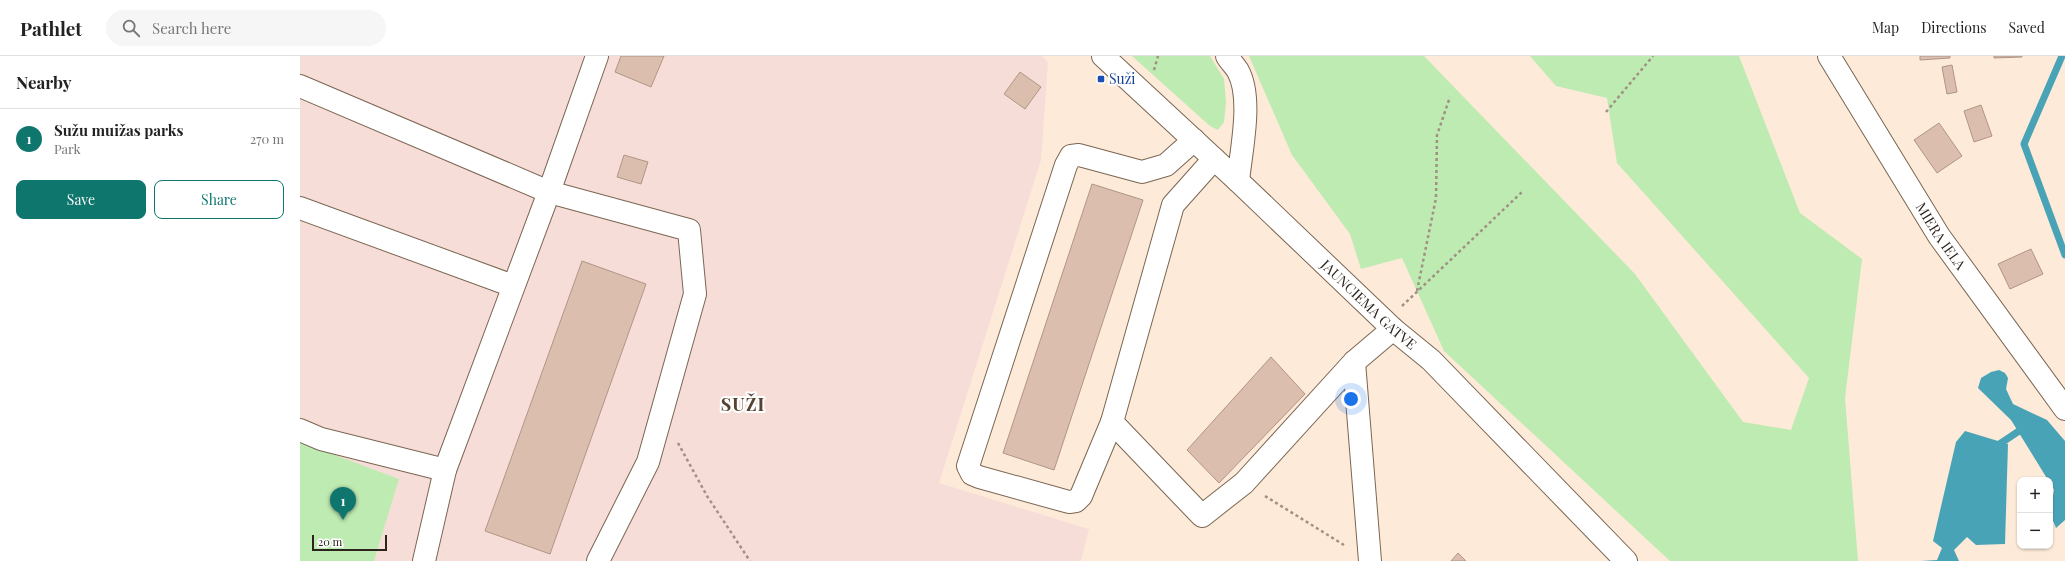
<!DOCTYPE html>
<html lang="en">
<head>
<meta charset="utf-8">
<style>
	:root { --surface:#fff; --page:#f6f6f6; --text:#222; --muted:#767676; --line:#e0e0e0; --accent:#0f766e }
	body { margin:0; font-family:"Playfair Display",serif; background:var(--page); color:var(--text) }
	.controls { position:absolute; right:12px; bottom:12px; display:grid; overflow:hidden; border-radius:8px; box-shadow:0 1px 3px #0004 }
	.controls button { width:36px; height:36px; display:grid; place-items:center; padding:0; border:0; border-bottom:1px solid var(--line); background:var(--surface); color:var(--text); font:20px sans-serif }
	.scale { position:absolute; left:12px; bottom:10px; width:75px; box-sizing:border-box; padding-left:4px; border:2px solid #2c231b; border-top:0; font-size:11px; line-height:14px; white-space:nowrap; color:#2c231b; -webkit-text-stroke:3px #fff; paint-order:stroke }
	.you { position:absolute; left:1051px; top:343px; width:14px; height:14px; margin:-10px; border:3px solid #fff; border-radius:50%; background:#1a73e8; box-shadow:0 0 0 6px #1a73e833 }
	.badge { display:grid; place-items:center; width:26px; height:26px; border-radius:50%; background:var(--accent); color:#fff; font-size:13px; font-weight:700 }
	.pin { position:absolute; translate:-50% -33px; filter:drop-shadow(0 1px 2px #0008) }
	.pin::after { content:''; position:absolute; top:21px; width:14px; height:12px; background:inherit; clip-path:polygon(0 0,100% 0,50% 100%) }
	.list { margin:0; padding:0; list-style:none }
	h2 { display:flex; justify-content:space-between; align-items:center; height:52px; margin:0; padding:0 16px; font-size:17px }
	h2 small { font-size:13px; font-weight:400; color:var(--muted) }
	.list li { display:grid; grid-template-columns:26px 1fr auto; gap:12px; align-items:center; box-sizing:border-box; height:60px; padding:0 16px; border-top:1px solid var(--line) }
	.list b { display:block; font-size:15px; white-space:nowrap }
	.list p { margin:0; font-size:13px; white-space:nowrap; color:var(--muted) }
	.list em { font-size:13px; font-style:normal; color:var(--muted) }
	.actions { display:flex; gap:8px; padding:12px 16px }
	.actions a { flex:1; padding:9px 0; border:1px solid var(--accent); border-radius:8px; text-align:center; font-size:14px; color:var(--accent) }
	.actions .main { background:var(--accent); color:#fff }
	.icon { flex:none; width:22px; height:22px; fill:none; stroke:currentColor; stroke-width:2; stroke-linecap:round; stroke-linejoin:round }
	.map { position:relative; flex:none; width:1765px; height:505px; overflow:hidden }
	header { display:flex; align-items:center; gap:24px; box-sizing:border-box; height:56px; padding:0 20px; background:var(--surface); border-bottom:1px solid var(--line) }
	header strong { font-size:19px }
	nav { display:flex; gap:22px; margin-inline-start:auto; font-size:14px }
	.search { width:280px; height:36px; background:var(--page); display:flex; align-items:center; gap:10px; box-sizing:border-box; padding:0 14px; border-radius:22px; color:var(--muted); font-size:15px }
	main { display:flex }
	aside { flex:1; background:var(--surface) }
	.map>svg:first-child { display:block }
	.commercial { fill:#f7ddd7 }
	.green { fill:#beebb2 }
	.water { fill:#49a3b7 }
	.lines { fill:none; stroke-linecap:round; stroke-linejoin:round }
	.stream { stroke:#49a3b7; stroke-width:7 }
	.building { fill:#dbbeae; stroke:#b09586 }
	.minor-casing { stroke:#7a6652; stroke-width:24 }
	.major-casing { stroke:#7a6652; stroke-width:24 }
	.path { stroke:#a09184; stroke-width:2.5; stroke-dasharray:3 3; stroke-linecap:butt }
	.minor { stroke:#fff; stroke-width:22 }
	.major { stroke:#fff; stroke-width:22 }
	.transit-dot { fill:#1a4fb4; stroke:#fff; stroke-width:1.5 }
	.labels { text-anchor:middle; stroke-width:4; stroke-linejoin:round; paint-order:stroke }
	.transit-label { font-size:14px; fill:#164399; stroke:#fff; text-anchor:start }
	.street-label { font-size:14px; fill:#2c231b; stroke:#fff }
	.district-label { font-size:18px; font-weight:bold; letter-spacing:1px; fill:#55422f; stroke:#fff }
</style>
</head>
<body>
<header>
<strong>Pathlet</strong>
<div class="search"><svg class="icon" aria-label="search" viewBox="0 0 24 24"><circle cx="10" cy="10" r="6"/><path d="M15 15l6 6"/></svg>Search here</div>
<nav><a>Map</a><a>Directions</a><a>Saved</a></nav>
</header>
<main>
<aside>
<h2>Nearby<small></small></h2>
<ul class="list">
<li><span class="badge">1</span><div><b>Sužu muižas parks</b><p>Park</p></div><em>270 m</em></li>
</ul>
<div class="actions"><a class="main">Save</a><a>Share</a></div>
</aside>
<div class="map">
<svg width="1765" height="505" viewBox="0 0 1765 505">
	<rect width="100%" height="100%" fill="#fdead8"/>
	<!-- commercial -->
	<path class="commercial" d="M0,0H742L748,6L741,104L639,427L789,473L781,505H0Z"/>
	<!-- green -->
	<g class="green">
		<path d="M832,0H910L924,23L926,46L924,66L918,74L910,70Z"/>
		<path d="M949,0H1124L1335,218L1443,366L1491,374L1509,322L1317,107L1307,42L1256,30L1230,0H1439L1500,157L1562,203L1545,342L1558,505H1370L1144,295L1102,202L1061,213L1050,178L992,99Z"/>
		<path d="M0,386L99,423L74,505H0Z"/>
	</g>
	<!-- water -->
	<g class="water">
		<path d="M1699,314L1705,317L1708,322L1706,333L1713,348L1747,364L1765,385V464L1756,472L1750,457L1754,434L1750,424H1748L1711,364L1678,332L1681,322L1691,316Z"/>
		<path d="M1665,375L1708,388L1705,488L1676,489L1667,481L1654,494L1659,505H1621L1637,504L1642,492L1633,485L1656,386Z"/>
	</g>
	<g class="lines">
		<!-- stream -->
		<g class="stream">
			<path d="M1762,0L1724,88L1765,199"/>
			<path d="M1695,391L1725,371"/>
		</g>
	</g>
	<!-- building -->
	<g class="building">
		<path d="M321,0H364L351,31L315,16Z"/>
		<path d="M1620,0H1650V2L1620,4Z"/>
		<path d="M1694,0H1722V1L1694,2Z"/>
		<path d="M1652,9L1657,36L1647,38L1642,11Z"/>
		<path d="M720,16L741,31L725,53L704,38Z"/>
		<path d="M1681,49L1692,80L1674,86L1664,55Z"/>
		<path d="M1639,67L1662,100L1637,117L1614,84Z"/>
		<path d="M324,99L348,106L341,128L317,121Z"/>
		<path d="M792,128L843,144L754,414L703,397Z"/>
		<path d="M1731,193L1743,218L1710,233L1698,208Z"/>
		<path d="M282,205L346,228L250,498L185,475Z"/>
		<path d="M971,301L1005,338L919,427L887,394Z"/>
		<path d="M1158,497L1166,505H1151Z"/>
	</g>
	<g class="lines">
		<!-- minor casing -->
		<g class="minor-casing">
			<g id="minor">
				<path d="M927,0C930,5 935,10 938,15C953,42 941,95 938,125"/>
				<path id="s1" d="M1529,0L1639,180L1765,353"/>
				<path d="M0,30L249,136L389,174L395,238L348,406L298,505"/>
				<path d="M914,103L873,149L812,366L902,460L944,427L1054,306L1093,273"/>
				<path d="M0,152L213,230"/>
				<path d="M1054,306L1070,505"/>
				<path d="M812,366L781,440L776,445L769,446L679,421L672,418L668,410L766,109L771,100L779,99L842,116L866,109L894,84"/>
				<path d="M0,374L21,383L145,414"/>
				<path d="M124,505L145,414L249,136L297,0"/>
			</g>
		</g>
		<!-- major casing -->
		<g class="major-casing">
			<g id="major">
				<path id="s2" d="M803,0L938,125L1093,273L1131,304L1326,505"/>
			</g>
		</g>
		<!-- path -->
		<g class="path">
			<path d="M854,14L858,0"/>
			<path d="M1306,56L1353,0"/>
			<path d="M1117,235L1136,142L1137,79L1150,41"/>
			<path d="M1102,250L1222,136"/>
			<path d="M378,387L407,440L450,505"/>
			<path d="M965,440L1044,489"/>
		</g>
		<!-- minor -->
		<use href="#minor" class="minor"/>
		<!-- major -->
		<use href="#major" class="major"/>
	</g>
	<!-- markers -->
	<rect class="transit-dot" x="797" y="19" width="8" height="8" rx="2"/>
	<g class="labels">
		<!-- transit labels -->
		<g class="transit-label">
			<text x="809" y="28">Suži</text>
		</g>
		<!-- street labels -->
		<g class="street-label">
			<text dy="5" stroke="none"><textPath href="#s1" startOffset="212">MIERA IELA</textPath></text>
			<text dy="5" stroke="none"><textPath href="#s2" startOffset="364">JAUNCIEMA GATVE</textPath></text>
		</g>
		<!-- district labels -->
		<g class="district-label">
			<text x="443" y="355">SUŽI</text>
		</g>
	</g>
</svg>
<div class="controls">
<button>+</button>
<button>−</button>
</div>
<div class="scale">20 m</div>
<div class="you"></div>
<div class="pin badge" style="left:43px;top:464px">1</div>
</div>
</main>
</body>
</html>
